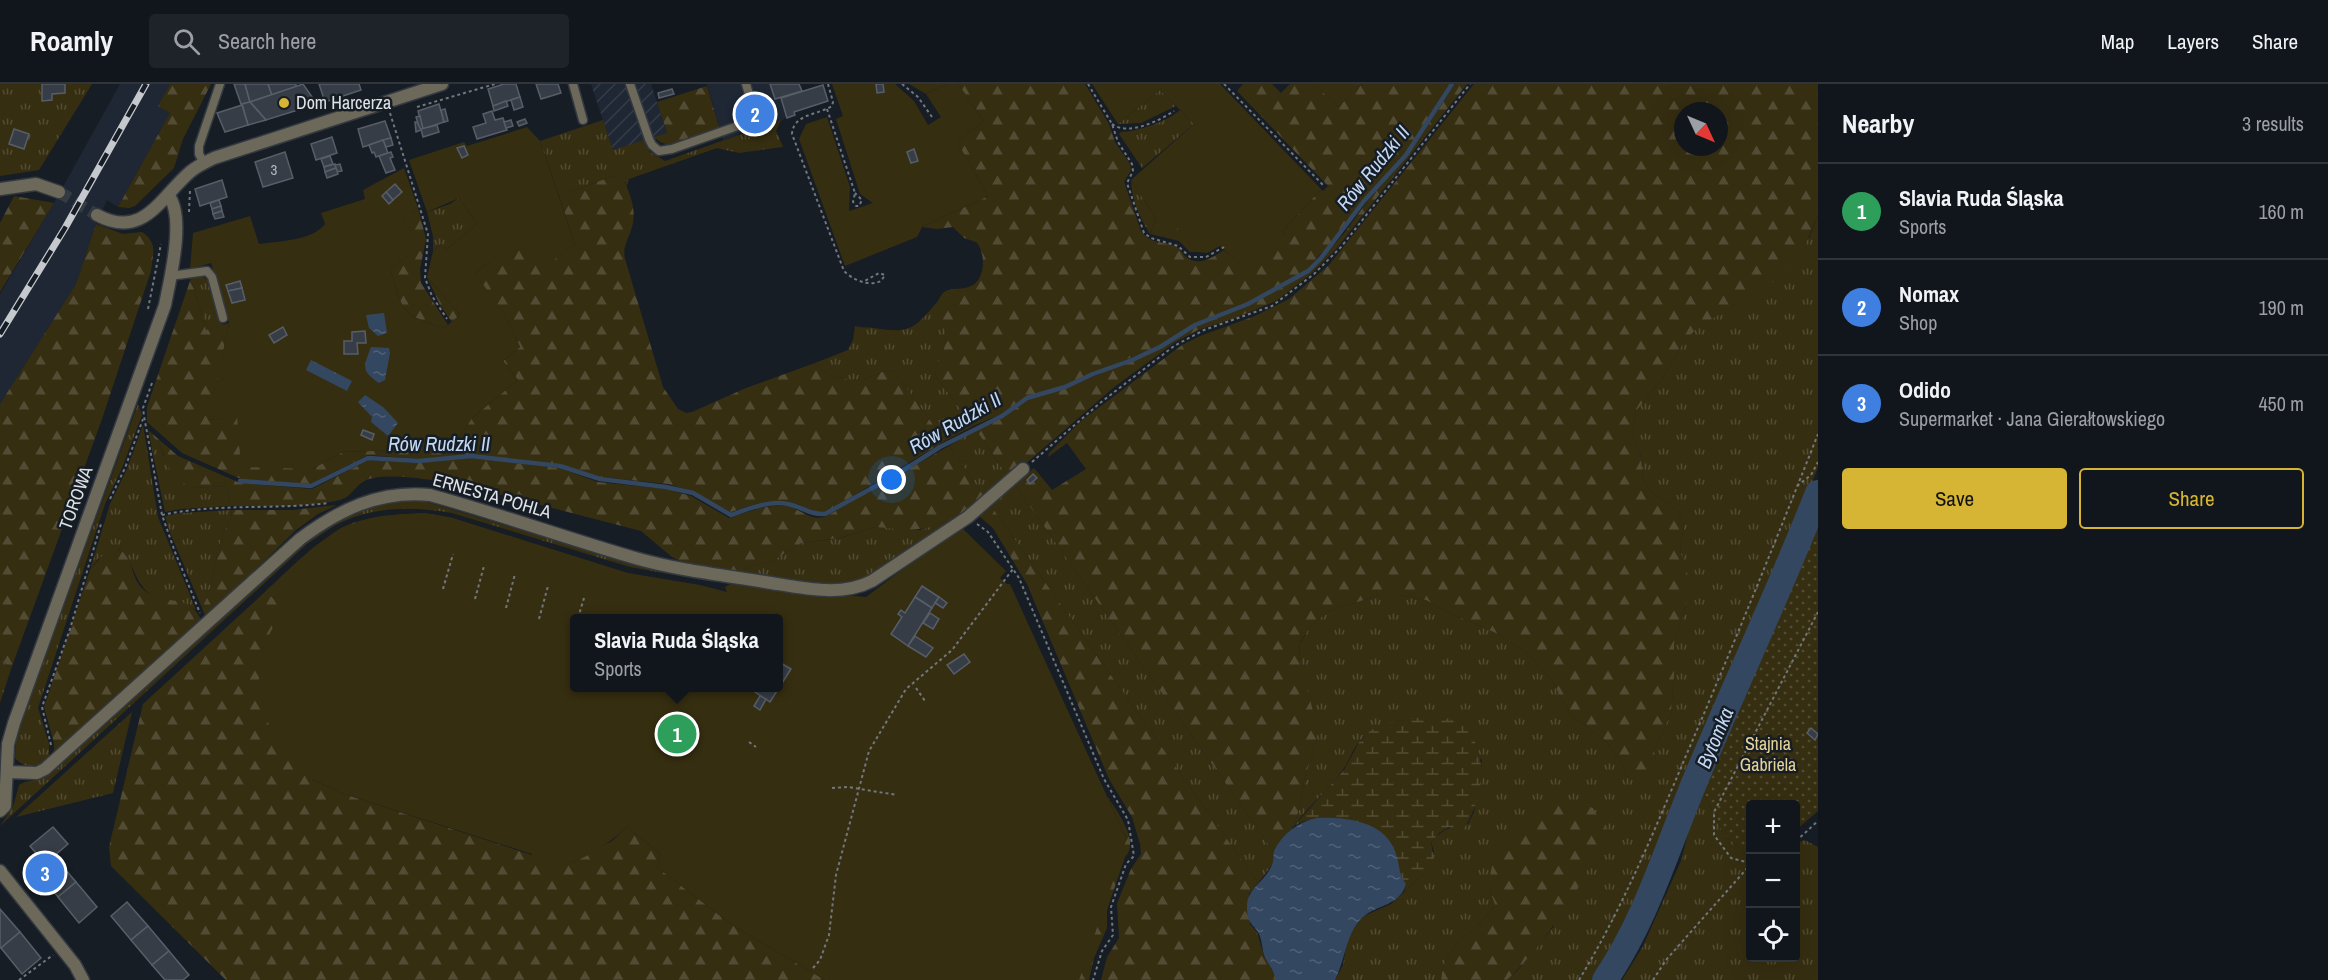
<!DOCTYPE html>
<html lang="en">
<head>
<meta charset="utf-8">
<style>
	:root { --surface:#11161c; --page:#1e2329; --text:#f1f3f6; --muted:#9c9fa3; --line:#30353b; --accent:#d6b534 }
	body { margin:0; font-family:"Archivo Narrow",sans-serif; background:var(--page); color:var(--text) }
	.controls { position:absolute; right:18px; bottom:18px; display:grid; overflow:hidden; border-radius:6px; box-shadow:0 6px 24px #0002 }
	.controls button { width:54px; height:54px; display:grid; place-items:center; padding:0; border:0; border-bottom:2px solid var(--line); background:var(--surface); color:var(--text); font:30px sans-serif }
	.compass { position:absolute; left:1674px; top:18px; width:54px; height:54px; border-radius:50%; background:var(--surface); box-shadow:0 6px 24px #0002; rotate:134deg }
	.you { position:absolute; left:892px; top:396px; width:21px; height:21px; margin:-15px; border:4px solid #fff; border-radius:50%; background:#1a73e8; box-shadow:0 0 0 9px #1a73e833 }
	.badge { display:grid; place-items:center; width:39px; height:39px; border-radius:50%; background:var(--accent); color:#fff; font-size:20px; font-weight:700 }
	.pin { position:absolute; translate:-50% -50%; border:3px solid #fff; box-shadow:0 2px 6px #0006 }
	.popup { position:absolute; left:570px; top:530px; width:213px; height:78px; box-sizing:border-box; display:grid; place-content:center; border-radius:6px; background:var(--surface); filter:drop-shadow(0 2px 4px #0005); font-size:20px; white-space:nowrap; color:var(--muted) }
	.popup b { font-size:22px; color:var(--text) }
	.popup::after { content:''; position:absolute; left:50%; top:100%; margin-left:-12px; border:12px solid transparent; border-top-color:var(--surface) }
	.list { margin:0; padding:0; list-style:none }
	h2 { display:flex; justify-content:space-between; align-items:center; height:78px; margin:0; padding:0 24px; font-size:26px }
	h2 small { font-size:20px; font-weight:400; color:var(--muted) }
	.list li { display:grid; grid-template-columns:39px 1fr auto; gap:18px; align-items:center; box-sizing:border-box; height:96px; padding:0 24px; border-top:2px solid var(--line) }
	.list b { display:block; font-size:22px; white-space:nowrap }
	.list p { margin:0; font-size:20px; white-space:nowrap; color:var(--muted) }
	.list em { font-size:20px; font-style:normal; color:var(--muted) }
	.actions { display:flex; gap:12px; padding:18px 24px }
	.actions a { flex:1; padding:14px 0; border:2px solid var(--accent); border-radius:6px; text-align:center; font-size:21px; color:var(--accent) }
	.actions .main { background:var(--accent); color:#111 }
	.icon { flex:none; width:33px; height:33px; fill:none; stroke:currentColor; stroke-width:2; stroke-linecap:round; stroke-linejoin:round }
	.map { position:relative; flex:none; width:1818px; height:896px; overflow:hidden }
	header { display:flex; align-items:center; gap:36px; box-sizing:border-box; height:84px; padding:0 30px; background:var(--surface); border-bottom:2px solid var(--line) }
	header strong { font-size:28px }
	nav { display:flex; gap:33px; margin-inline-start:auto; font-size:21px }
	.search { width:420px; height:54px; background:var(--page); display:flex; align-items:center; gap:15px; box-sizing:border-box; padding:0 21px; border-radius:6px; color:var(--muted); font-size:22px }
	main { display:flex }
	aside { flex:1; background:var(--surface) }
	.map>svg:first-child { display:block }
	.built { fill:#1e2733 }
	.industrial { fill:url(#industrial-furrows) }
	.grass { fill:url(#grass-tufts) }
	.forest { fill:url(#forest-firs); fill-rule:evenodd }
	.wetland { fill:url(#wetland-marsh) }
	.park { fill:url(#park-dots) }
	.garden { fill:#362e11; fill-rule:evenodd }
	.water { fill:url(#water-ripples) }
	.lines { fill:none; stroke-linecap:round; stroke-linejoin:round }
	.stream { stroke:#334760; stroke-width:4.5 }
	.river { stroke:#334760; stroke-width:26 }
	.building { fill:#373d46; stroke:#575e67; stroke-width:1.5 }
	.tertiary-tunnel { stroke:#353b42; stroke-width:12; stroke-dasharray:12 6; stroke-linecap:butt }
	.service-casing { stroke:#333940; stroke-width:11 }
	.minor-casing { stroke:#333940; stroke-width:15 }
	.tertiary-casing { stroke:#333940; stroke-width:15 }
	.path { stroke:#72777e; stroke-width:2; stroke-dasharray:3 3; stroke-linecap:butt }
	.service { stroke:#6c685a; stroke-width:8 }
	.minor { stroke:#6c685a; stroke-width:12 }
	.tertiary { stroke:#6c685a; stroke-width:12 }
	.rail-casing { stroke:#c5c9ce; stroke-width:7 }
	.rail { stroke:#171d25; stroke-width:4.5; stroke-dasharray:14; stroke-linecap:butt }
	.poi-dot { fill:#d6b534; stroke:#171d25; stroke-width:2 }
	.labels { text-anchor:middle; stroke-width:5; stroke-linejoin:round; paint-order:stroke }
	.number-label { font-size:15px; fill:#b5bac0 }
	.poi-label { font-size:18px; fill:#dfe3e8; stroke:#171d25; text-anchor:start }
	.street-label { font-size:18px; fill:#dfe3e8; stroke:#171d25 }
	.park-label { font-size:18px; fill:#e5d398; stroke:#171d25 }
	.water-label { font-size:20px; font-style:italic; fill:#c2d9f6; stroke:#171d25 }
</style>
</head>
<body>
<header>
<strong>Roamly</strong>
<div class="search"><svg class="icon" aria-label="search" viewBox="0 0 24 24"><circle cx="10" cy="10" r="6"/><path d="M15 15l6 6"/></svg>Search here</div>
<nav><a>Map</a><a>Layers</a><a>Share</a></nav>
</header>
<main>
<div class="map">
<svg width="1818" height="896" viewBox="0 0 1818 896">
	<defs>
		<pattern id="industrial-furrows" width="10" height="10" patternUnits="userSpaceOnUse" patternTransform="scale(1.5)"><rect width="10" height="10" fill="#1e2733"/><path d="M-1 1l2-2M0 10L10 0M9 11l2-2" fill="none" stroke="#343c47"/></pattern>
		<pattern id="grass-tufts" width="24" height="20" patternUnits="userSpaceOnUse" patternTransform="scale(1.5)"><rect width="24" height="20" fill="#362e11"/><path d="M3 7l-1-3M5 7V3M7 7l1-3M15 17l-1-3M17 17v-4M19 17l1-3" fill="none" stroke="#534c34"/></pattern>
		<pattern id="forest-firs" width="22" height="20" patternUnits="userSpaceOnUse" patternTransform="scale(1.5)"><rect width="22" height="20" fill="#362e11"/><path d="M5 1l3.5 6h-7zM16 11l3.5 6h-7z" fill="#534c34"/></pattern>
		<pattern id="wetland-marsh" width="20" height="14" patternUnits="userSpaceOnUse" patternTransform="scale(1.5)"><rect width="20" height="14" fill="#362e11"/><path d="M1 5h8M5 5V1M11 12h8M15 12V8" fill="none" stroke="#534c34"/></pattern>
		<pattern id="park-dots" width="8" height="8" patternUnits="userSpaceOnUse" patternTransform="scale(1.5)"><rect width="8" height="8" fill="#362e11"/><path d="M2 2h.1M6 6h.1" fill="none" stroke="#534c34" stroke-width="1.8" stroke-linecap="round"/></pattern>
		<pattern id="water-ripples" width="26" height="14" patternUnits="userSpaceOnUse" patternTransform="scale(1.5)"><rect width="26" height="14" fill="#334760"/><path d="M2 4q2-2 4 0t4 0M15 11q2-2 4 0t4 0" fill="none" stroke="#506177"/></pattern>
	</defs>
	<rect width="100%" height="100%" fill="#171d25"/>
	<!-- built -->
	<g class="built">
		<path d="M120,0H170L159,22L170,29L118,123L107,116L96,140L76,200L0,320V210L54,119Z"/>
		<path d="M707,0H799L802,7L823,1L828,17L794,28L795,31L723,56Z"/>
	</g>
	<!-- industrial -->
	<path class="industrial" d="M591,0H651L667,49L613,67Z"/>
	<!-- grass -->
	<g class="grass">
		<path d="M0,0H92L39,86L0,92Z"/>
		<path d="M909,0H947L926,10Z"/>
		<path d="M1160,6L1176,22L1141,39L1118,40Z"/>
		<path d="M1180,26L1194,40L1142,84L1119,50L1121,48C1136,48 1169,37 1180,26Z"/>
		<path d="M784,35L780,38L776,47L783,63L739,69L717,64L629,95L627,102L624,96L613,92L559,112L540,57L603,36L613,66L644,56L650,68L665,77Z"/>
		<path d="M1131,96L1156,134L1150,150C1140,135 1131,113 1131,96Z"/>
		<path d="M459,114L477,140L446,166L442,160L433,167V152L427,128L450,120Z"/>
		<path d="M1818,131V383L1647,815L1627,859L1602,896H1507L1518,886L1554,842L1488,801L1495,821C1477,851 1445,855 1441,896H1335L1343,881L1347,857L1354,844L1364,832L1391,820L1426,788L1434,767L1431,758C1442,745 1451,743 1468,740L1474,728L1482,676L1443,635C1415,633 1378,635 1358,659C1351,668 1349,678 1342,687C1328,707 1308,722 1294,742L1301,718L1305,693L1317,655L1299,573L1300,559L1310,543L1327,528L1379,511H1400L1426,516L1443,526L1498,550L1527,569L1550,593L1570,630L1606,657L1621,678L1628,694L1656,677L1654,667L1671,629L1674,592V560L1688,514L1684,480L1680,467L1684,441L1677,426L1651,408L1643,394L1640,367L1634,357L1633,343L1636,327L1662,295L1683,259L1696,244L1721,229L1809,154Z"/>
		<path d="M1178,143L1196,168H1190L1179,157L1163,153Z"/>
		<path d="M200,191L209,197L223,241L206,246L191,194Z"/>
		<path d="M938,217C935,231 947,240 946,254C946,267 937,277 935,291L973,342L945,357L894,287C883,284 877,292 867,294C850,299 826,293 815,279L848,266L853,256L855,242C861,244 867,243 874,244C911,250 914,245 938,217Z"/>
		<path d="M138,320L142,331L122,384L105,420L38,624L49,660V673C38,683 27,687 15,674L16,653Z"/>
		<path d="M143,341L158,433L196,526C178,512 164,522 152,512C132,496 135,478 119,465L98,475L90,486L110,420L127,385Z"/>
		<path d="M148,346L160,361L164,372L195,404L224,402L228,405L230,422L180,425L165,428Z"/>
		<path d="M976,346L1009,394L985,414L949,362Z"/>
		<path d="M1015,401L1274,768L1273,780L1258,799L991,422Z"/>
		<path d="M420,416L631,479L714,498L630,483L452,429C414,422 373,422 338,440C328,445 317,454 307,460L0,742L13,723L19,701L25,698L43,694L57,684L303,457L338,434L385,418Z"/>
		<path d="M232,426C232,437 226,443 222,453C214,476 215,502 202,524L169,446L165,432L181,429Z"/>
		<path d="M957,434C931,452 883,492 855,499C821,508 775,495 740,490L747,483L772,477L801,459L840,454L875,443L920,446Z"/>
		<path d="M0,574L11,585L0,619Z"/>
		<path d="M132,628L113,709L16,733Z"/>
		<path d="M1700,702L1724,751L1746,770L1750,769V874H1796V759L1805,756L1818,763V896H1622L1642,864L1681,777Z"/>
	</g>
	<!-- forest -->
	<g class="forest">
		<path d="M170,0H211L183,55L174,84L135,122L129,124L118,123L170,29L158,22Z"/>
		<path d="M958,0H1085L1109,40L1115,58L1130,80L1131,86L1124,98L1141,147C1151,160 1161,157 1175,162C1180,164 1182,169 1185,172C1198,184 1213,173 1224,166L1242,181L1286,151L1282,148L1321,105L1323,107L1328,102L1237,7L1243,0H1272L1281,9L1290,0H1315L1338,23L1362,0H1450L1405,71L1378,99L1342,147L1306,186L1247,219L1194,240L1159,262L1063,302L1025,313L1001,330L973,342L935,291C937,276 947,265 946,251C945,238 932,228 939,215C946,200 958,208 971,202C986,196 986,168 976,158L964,154L953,143L937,145L922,143L988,112L957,58L984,37Z"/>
		<path d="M1455,0H1467L1337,164L1312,189L1276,217L1235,234L1198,246L1174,259L1113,304L1009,394L976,346L1002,334L1028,315L1064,305L1161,264L1195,242L1249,221L1307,189L1322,175L1345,148L1380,100L1407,73Z"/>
		<path d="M1474,0H1818V131L1801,171L1775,196L1744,220L1721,229L1696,245L1683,259L1662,295L1636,327L1633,343L1634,357L1640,367L1643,394L1651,408L1677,426L1684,441L1680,467L1689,495L1688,514L1674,560V592L1671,629L1654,667L1656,677L1652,687L1646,697L1636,698L1628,694L1621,678L1606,657L1570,630L1550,593L1527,569L1498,550L1443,526L1426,516L1400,511H1379L1327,528L1310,543L1300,558L1299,573L1315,635L1317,655L1305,693L1301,718L1294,742L1274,768L1015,401L1034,384L1052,406L1086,385L1067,359L1048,373L1049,369L1081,337L1182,261L1200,252L1255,232L1289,215L1329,181ZM1683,27H1719V63H1683Z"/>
		<path d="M707,2L720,46L674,61C666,61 660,59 654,53L667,49L657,18Z"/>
		<path d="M613,92L624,96C630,111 637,126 632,143C629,154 622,163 625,175L663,303L678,325L686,329L692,328L746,304L815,279C826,293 850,299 867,294C875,292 881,287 889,286L894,287L945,357L826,428C809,430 804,420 789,418C769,414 750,422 731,428L694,408L668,400L601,393L562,381L473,370L419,375L368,371L310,400L241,395L182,369L147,338V323L191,194L206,246L229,239L210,336L237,331L312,385L343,368L400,366L402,357L437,366L456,358L472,334L518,296L503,277L520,263L506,233L474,190L523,151L547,180L575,160L559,112Z"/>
		<path d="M14,112L54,119L0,208V139Z"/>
		<path d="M418,124L426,155L420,185L421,199L448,241L444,244C399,230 403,227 390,184L421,164L402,134Z"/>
		<path d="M96,140L123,150L142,148C158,159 153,169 151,187L102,335L11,585L0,574V320L76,200Z"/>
		<path d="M427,193L460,231L452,238L440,221Z"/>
		<path d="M148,346L178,372L240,399L312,405L369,376L417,379L471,374L559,384L598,398L666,405L691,412L729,434C748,428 766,420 785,422C801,424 808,437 825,433L949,362L985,414L957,434L927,444L911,446L875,443L839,454L801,459L772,477L747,483L740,490L680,477L672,473L641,447L460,400C438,397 389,388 369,395C357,398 352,413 340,416C305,424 267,422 230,422L228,405L224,402L195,404L180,398L171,388L160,361Z"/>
		<path d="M337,421L318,430L296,446L206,534L202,524C215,502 214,476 222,453C226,443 232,437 232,426H292Z"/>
		<path d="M991,422L1258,799L1249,810L1250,840L1257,848L1264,872L1275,891V896H1101L1107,873L1119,854L1117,819L1131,785L1141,770L1140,760L1132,733L1109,695L1027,500L993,444L979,432Z"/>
		<path d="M425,429L453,434L312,695L341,709L532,771L530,778H573L612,757L627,743L661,770L657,783L732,841L825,896H226L111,782L109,763L143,620L314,463C323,457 332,449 341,444C367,431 397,431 425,429Z"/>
		<path d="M115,464C133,470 130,489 140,502C163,528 185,503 202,537L54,670V659L44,623L90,486L107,466Z"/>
		<path d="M1107,712C1116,726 1141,758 1125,773L1107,826V844L1094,874L1089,896H1078L1126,754Z"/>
		<path d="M1563,713L1593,724L1605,744C1591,791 1543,863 1507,896H1441C1445,855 1477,851 1495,821L1488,801L1493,777L1503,755L1536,725Z"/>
	</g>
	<!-- wetland -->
	<path class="wetland" d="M1422,633C1433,634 1449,634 1459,639C1463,641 1466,646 1469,649C1491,674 1480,726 1460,750L1449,743L1439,749L1431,758L1434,776L1426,788L1404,808L1406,800L1399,791L1333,734L1304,737L1294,742L1344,686L1359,658L1371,646L1387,639Z"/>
	<!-- park -->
	<path class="park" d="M1818,418V727L1796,746V720H1750V769L1746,770L1724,751L1700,702Z"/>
	<!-- garden -->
	<g class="garden">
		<path d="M832,0H895L914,17L928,41L941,33L926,10L947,0H958L984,37L957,58L988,112L922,143L917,153L845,182L799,55L806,40L827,33L850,103L849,127L873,119L860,110L836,35L843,32Z"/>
		<path d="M1092,0H1220L1321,105L1282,148L1287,152L1271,172L1242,182L1220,162L1207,169L1196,168L1178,144L1163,153L1150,150L1156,134L1131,96L1194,40L1160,6L1118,40Z"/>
		<path d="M1315,0H1362L1338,23Z"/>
		<path d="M527,43L540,57L575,160L547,181L523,152L475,189L506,233L520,263L503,277L518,296L472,334L456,358L437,366L403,357L400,366L343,368L312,385L241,383L237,332L209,336L229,239L211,179L190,185L193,149L250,132L259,160C279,157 312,157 325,140L321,129L365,115L363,106L404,84L418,124L403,134L422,164L390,184C403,227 399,230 444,244L460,231L427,193L433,167L442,160L446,166L477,140L459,114L427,128L409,76L464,58L467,62Z"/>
		<path d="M425,429L453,434L628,489L700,501L727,508L725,503L730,500L866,513L960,442L1006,487L1000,494L1007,500H1010L1126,754L1122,771L1079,896H825L732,841L657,783L661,770L627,743C607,761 581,780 553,782C545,783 537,780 529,779L532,770L341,709L312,695L283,666L266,635L259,595L263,564L282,524L266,507C295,480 325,447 364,436C384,430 405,430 425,429ZM575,534H779V604H575Z"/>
	</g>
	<!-- water -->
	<g class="water">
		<path d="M384,229L387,249L378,252L369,244L366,231Z"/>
		<path d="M371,263L389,264L390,269L385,296L379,299C360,286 364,282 371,263Z"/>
		<path d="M311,276L352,297L347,307L306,286Z"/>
		<path d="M365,311L383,323L398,339L388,352L371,338L372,333L358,318Z"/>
		<path d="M1317,734C1346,733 1386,737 1396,770C1400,781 1398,790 1406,800C1400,822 1378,820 1363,833C1345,850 1346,875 1335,896H1275C1275,886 1267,880 1264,871C1262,864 1262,855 1258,848C1254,842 1250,840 1248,833C1242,804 1263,802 1272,781C1274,776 1273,771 1274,767C1283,749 1298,738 1317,734Z"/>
	</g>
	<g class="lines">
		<!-- stream -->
		<path class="stream" d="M240,397L311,402L368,374L419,377L471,372L560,382L600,395L666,403L693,409L731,431C748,425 769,416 788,420C802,423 810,431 825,430L894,392L940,363L1002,332L1027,314L1065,303L1093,290L1132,276L1160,263L1195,241L1248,220L1308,187L1321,174L1364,117L1406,71L1452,0"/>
		<!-- river -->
		<path class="river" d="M1605,896C1646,836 1667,764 1695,697C1735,601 1780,506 1818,409"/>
	</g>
	<!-- building -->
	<g class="building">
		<path d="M42,0H65V9L52,10V16L42,17Z"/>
		<path d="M234,0H245L250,18L241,20Z"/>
		<path d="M245,0H268L272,11L250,18Z"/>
		<path d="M268,0H296V3L272,11Z"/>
		<path d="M303,0L317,20L266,36L250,18Z"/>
		<path d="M319,0H359L361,6L325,18Z"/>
		<path d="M504,0H516L520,13L493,22L488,5Z"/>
		<path d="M536,0H558L561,9L541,15Z"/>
		<path d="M770,0H799L802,7L775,15Z"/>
		<path d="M876,0H883L884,8L877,9Z"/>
		<path d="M823,1L828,17L794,28L795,31L787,34L781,14Z"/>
		<path d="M672,5L674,10L659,14L658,9Z"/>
		<path d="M520,13L523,23L514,26L511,16Z"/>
		<path d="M506,17L508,22L494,27L493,22Z"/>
		<path d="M250,18L266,36L248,41L242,20Z"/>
		<path d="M439,20L444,38L423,45L418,27Z"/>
		<path d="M242,21L248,41L225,48L217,29Z"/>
		<path d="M445,25L448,37L444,38L441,26Z"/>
		<path d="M492,27L495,36L503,34L507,46L477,55L473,43L486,39L483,30Z"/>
		<path d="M420,32L423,45L420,46L416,33Z"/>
		<path d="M525,35L527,39L519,42L517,38Z"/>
		<path d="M511,36L513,42L506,44L504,38Z"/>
		<path d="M385,37L391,54L363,63L358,45Z"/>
		<path d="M415,38H417L421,46L416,48Z"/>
		<path d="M437,41L439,48L423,53L421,45Z"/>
		<path d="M14,45L29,50L24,65L9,60Z"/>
		<path d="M332,53L337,69L316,76L311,60Z"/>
		<path d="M391,54L393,61L386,63L383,56Z"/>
		<path d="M383,56L388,69L376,73L374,68L372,69L369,61Z"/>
		<path d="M464,62L468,71L462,74L457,64Z"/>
		<path d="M914,65L918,77L911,79L907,68Z"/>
		<path d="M285,68L293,94L263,103L255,78Z"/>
		<path d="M391,68L393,73L390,74L395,86L386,89L379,72Z"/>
		<path d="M330,72L333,80L324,83L321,75Z"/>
		<path d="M335,80L336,84L325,88L324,83Z"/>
		<path d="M340,80L342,87L337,88L335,81Z"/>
		<path d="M336,84L338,90L327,94L325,88Z"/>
		<path d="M222,96L227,113L200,122L195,105Z"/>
		<path d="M395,100L402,108L393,116L386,108Z"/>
		<path d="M386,108L393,116L389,120L382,112Z"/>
		<path d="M219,116L221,122L212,125L210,119Z"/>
		<path d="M221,122L222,127L213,130L212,125Z"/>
		<path d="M222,127L224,133L215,135L213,130Z"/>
		<path d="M240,197L242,204L228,207L226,201Z"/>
		<path d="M242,204L245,216L232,219L228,207Z"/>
		<path d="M283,243L287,251L274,259L269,251Z"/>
		<path d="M365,247L366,259H357L358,270H344V257H352V248Z"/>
		<path d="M363,346L374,350L372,356L361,351Z"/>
		<path d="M1033,390L1037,394L1030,400L1027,396Z"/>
		<path d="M922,502L939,513L932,524L915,513Z"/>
		<path d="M915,513L932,524L908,562L891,550L902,533L898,530L901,526L905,529Z"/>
		<path d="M939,513L947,519L943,524L935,519Z"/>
		<path d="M930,529L939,535L933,545L923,539Z"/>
		<path d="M915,552L933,564L926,573L908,562Z"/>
		<path d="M964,570L970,578L954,590L947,581Z"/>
		<path d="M779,578L791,585L770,618L755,608L757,604H779Z"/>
		<path d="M760,612L766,615L760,626L754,622Z"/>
		<path d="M1811,644L1818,650L1815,656L1807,649Z"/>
		<path d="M53,743L68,760L45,780L30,762Z"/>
		<path d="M54,772L76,798L58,813L36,787Z"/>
		<path d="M76,798L97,823L79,839L58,813Z"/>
		<path d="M127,818L148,842L131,856L111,832Z"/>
		<path d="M0,825L20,848L1,864H0Z"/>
		<path d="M148,842L169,867L152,881L131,856Z"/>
		<path d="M20,848L41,874L22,890L1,864Z"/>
		<path d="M169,867L189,891L183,896H165L152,881Z"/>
	</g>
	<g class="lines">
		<!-- tertiary-tunnel -->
		<path class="tertiary-tunnel" d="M59,108L97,131"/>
		<!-- service casing -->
		<g class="service-casing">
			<g id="service">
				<path d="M573,0L583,36"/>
				<path d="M630,0L649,55L652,61L659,67L672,65L749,38L754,27L746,0"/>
				<path d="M204,79L199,70V62L220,0"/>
				<path d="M170,192L207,187L212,193L223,234"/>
			</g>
		</g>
		<!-- minor casing -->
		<g class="minor-casing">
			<g id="minor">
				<path d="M7,688L37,689L45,685L300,455C339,426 379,406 430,411C499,430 566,454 635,474C677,486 721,491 765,498C798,503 840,514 872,497L968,433L1023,385"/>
				<path d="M0,727L5,722L8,660L14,639L165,221C170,195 186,132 168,111"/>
			</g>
		</g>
		<!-- tertiary casing -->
		<g class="tertiary-casing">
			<g id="tertiary">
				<path d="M0,105L36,100L59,108"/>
				<path d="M97,131C143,156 160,114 190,88C197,82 206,78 214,74L442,0"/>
				<path d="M0,787L75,881L83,896"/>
			</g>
		</g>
		<!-- path -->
		<g class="path">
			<path d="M828,0L833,18L832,22C818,31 793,30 792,50L844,187C853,196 869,203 881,197L885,191L879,189L863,198"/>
			<path d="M902,0L918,13L932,33"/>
			<path d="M1088,0L1112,40L1118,58L1132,80L1133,87L1127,99L1144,149L1151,154L1178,162L1190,173H1206L1224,163"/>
			<path d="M1224,0L1324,102"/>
			<path d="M417,23L495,0"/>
			<path d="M827,25L855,109L853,118L856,122H859L862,116L855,109"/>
			<path d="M390,29L428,150L425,194L432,212L447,235"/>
			<path d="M1112,40C1128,52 1159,37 1174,27"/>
			<path d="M189,128L190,106"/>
			<path d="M148,225L161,160"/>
			<path d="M152,299L143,324L144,332L162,431L175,468L200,529"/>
			<path d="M1032,378L1100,319L1174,262L1204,246L1272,222L1314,190L1341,163L1470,0"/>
			<path d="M1797,402L1811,391L1818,378"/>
			<path d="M110,415L125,384L143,335"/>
			<path d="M162,431C217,419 274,426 329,419"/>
			<path d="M977,440L988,448L1019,494L1104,695L1128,736L1134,772L1126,780L1111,823L1113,851L1102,867L1093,896"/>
			<path d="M443,505L453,470"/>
			<path d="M475,515L484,482"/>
			<path d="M506,524L515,490"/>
			<path d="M578,534L584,514"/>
			<path d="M539,535L548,502"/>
			<path d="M574,546L575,543"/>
			<path d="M916,604L925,617"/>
			<path d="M749,658L756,663"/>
			<path d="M51,661L42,623L70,545L101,440"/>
			<path d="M832,704L848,703L897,711"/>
			<path d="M1796,757L1818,737"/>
			<path d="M1750,779L1731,774L1714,751V728L1818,528"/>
			<path d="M813,884L820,876L829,851L836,791L869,667L906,605L952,566L1013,485"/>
			<path d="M19,896L53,871"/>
			<path d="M1579,896C1622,825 1653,750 1685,674C1731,567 1775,459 1818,350"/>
			<path d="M1653,896L1666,876L1750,781"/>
		</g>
		<!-- service -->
		<use href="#service" class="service"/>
		<!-- minor -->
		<use href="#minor" class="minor"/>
		<!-- tertiary -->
		<use href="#tertiary" class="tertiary"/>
		<!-- rail casing -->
		<g class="rail-casing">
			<path id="rail" d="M0,250L65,144L146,0"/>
		</g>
		<!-- rail -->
		<use href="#rail" class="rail"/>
	</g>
	<!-- markers -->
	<circle class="poi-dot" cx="284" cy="19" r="6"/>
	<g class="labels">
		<!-- number labels -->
		<g class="number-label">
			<text x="274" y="91">3</text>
		</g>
		<!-- poi labels -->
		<g class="poi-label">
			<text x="296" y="25">Dom Harcerza</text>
		</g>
		<!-- street labels -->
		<g class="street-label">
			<text transform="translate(492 412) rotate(16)" y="6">ERNESTA POHLA</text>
			<text transform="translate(76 414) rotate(-70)" y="6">TOROWA</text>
		</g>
		<!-- park labels -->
		<g class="park-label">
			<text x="1768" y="666">Stajnia<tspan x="1768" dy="21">Gabriela</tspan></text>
		</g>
		<!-- water labels -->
		<g class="water-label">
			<text transform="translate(1373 84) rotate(-51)" y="7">Rów Rudzki II</text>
			<text transform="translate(955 339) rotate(-30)" y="7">Rów Rudzki II</text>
			<text x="439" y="367">Rów Rudzki II</text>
			<text transform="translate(1715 654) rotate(-67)" y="7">Bytomka</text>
		</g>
	</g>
</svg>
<div class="controls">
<button>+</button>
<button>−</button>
<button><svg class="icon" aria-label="locate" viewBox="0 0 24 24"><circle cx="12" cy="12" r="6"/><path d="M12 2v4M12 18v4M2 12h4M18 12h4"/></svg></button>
</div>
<svg class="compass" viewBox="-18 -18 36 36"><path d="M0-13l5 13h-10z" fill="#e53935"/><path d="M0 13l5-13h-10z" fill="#9c9fa3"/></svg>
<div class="you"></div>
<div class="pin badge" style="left:677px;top:650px;background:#2e9e5b">1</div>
<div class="popup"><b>Slavia Ruda Śląska</b>Sports</div>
<div class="pin badge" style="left:755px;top:30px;background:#3f7fe0">2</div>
<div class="pin badge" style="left:45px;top:789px;background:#3f7fe0">3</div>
</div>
<aside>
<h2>Nearby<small>3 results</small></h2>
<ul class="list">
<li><span class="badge" style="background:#2e9e5b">1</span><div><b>Slavia Ruda Śląska</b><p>Sports</p></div><em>160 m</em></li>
<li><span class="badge" style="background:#3f7fe0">2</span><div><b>Nomax</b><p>Shop</p></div><em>190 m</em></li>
<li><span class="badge" style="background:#3f7fe0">3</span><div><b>Odido</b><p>Supermarket · Jana Gierałtowskiego</p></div><em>450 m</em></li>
</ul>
<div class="actions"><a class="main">Save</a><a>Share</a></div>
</aside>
</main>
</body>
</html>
